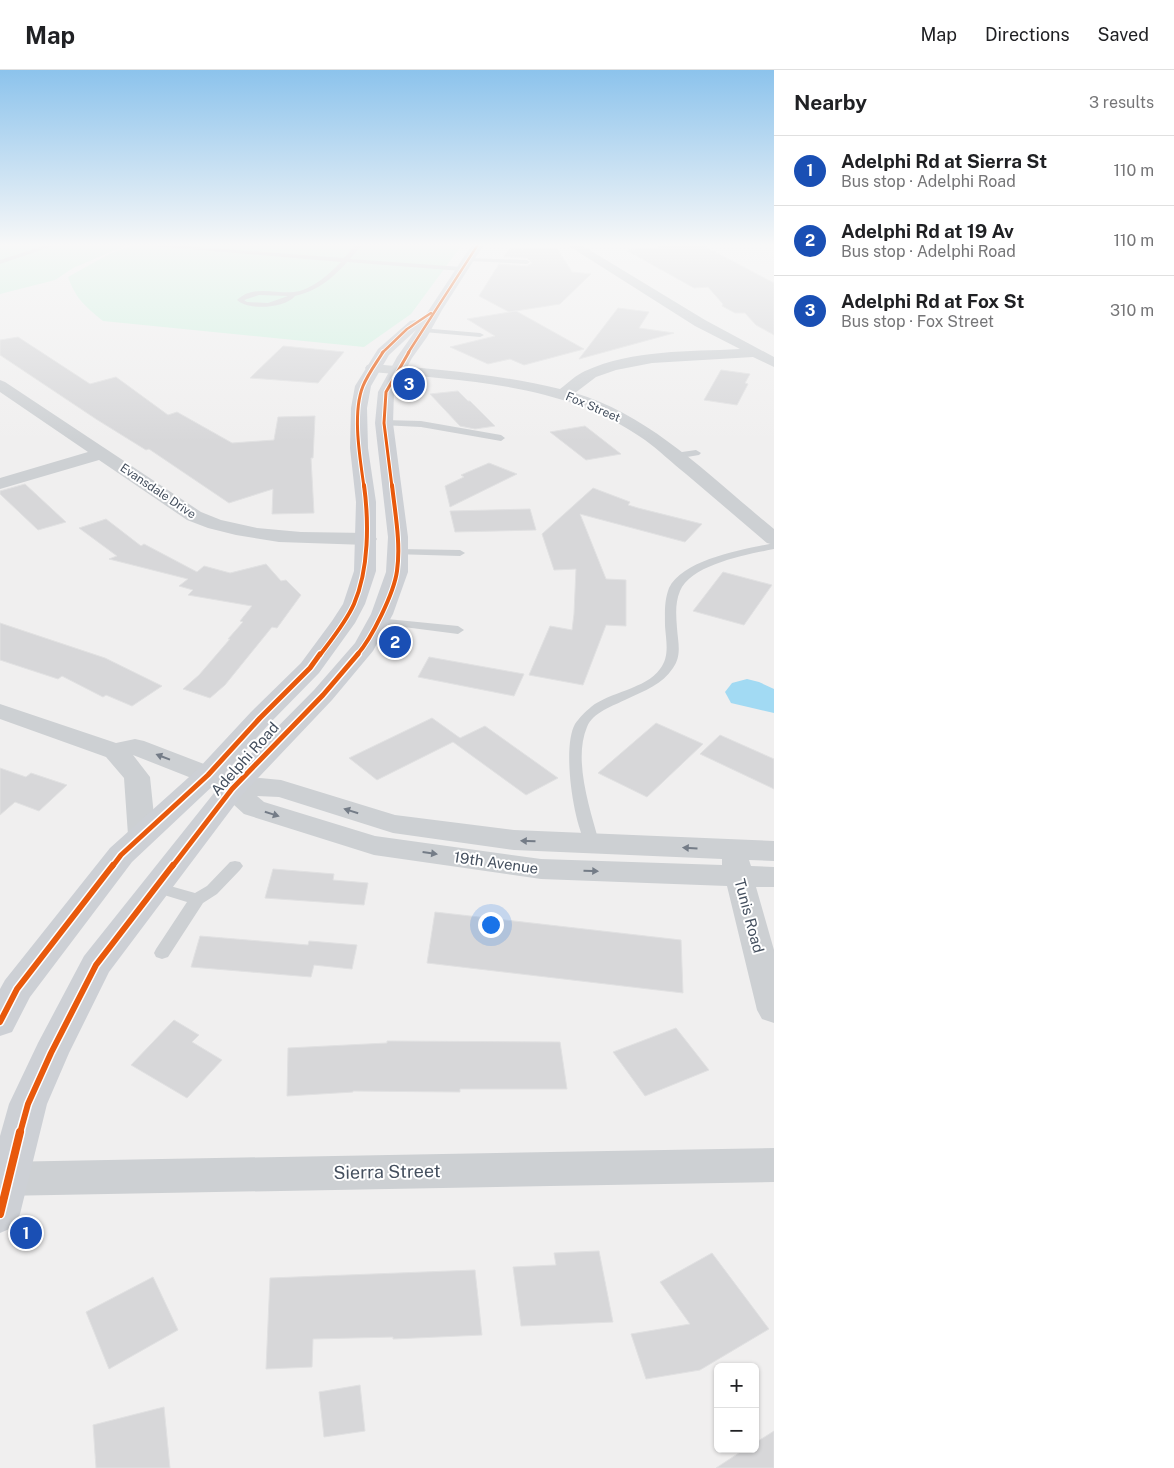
<!DOCTYPE html>
<html lang="en">
<head>
<meta charset="utf-8">
<style>
	:root { --surface:#fff; --page:#f6f6f6; --text:#202124; --muted:#757577; --line:#e0e0e0; --accent:#111827 }
	body { margin:0; font-family:"Public Sans",sans-serif; background:var(--page); color:var(--text) }
	.controls { position:absolute; right:15px; bottom:15px; display:grid; overflow:hidden; border-radius:8px; box-shadow:0 1px 4px #0004 }
	.controls button { width:45px; height:45px; display:grid; place-items:center; padding:0; border:0; border-bottom:1px solid var(--line); background:var(--surface); color:var(--text); font:25px sans-serif }
	.you { position:absolute; left:490px; top:854px; width:18px; height:18px; margin:-12px; border:4px solid #fff; border-radius:50%; background:#1a73e8; box-shadow:0 0 0 8px #1a73e833 }
	.badge { display:grid; place-items:center; width:32px; height:32px; border-radius:50%; background:var(--accent); color:#fff; font-size:16px; font-weight:700 }
	.pin { position:absolute; translate:-50% -50%; border:2px solid #fff; box-shadow:0 1px 5px #0006 }
	.list { margin:0; padding:0; list-style:none }
	h2 { display:flex; justify-content:space-between; align-items:center; height:65px; margin:0; padding:0 20px; font-size:21px }
	h2 small { font-size:16px; font-weight:400; color:var(--muted) }
	.list li { display:grid; grid-template-columns:32px 1fr auto; gap:15px; align-items:center; box-sizing:border-box; height:70px; padding:0 20px; border-top:1px solid var(--line) }
	.list b { display:block; font-size:19px; white-space:nowrap }
	.list p { margin:0; font-size:16px; white-space:nowrap; color:var(--muted) }
	.list em { font-size:16px; font-style:normal; color:var(--muted) }
	.map { position:relative; flex:none; width:774px; height:1398px; overflow:hidden }
	header { display:flex; align-items:center; gap:30px; box-sizing:border-box; height:70px; padding:0 25px; background:var(--surface); border-bottom:1px solid var(--line) }
	header strong { font-size:24px }
	nav { display:flex; gap:28px; margin-inline-start:auto; font-size:18px }
	main { display:flex }
	aside { flex:1; background:var(--surface) }
	.map>svg:first-child { display:block }
	.green { fill:#d1f1e1 }
	.water { fill:#a2daf3 }
	.building { fill:#d7d7d9; stroke:#e1e1e2 }
	.lines { fill:none; stroke-linecap:round; stroke-linejoin:round }
	.lane { fill:#cdd0d3; fill-rule:evenodd }
	.street { fill:#cdd0d3; fill-rule:evenodd }
	.secondary { fill:#cdd0d5; fill-rule:evenodd }
	.cycleway-far5-casing { stroke:#fff; stroke-width:4 }
	.cycleway-far4-casing { stroke:#fff; stroke-width:5 }
	.cycleway-far3-casing { stroke:#fff; stroke-width:6 }
	.cycleway-far2-casing { stroke:#fff; stroke-width:8 }
	.cycleway-far1-casing { stroke:#fff; stroke-width:9 }
	.cycleway-casing { stroke:#fff; stroke-width:11 }
	.cycleway-far5 { stroke:#e8590c; stroke-width:2.5 }
	.cycleway-far4 { stroke:#e8590c; stroke-width:3 }
	.cycleway-far3 { stroke:#e8590c; stroke-width:4 }
	.cycleway-far2 { stroke:#e8590c; stroke-width:5 }
	.cycleway-far1 { stroke:#e8590c; stroke-width:6 }
	.cycleway { stroke:#e8590c; stroke-width:8 }
	.oneway { fill:#747c87 }
	.labels { text-anchor:middle; stroke-width:4; stroke-linejoin:round; paint-order:stroke }
	.far-street-label { font-size:12px; fill:#444f5e; stroke:#fff }
	.street-label { font-size:15px; fill:#444f5e; stroke:#fff }
	.near-street-label { font-size:18px; fill:#444f5e; stroke:#fff }
</style>
</head>
<body>
<header>
<strong>Map</strong>
<nav><a>Map</a><a>Directions</a><a>Saved</a></nav>
</header>
<main>
<div class="map">
<svg width="774" height="1398" viewBox="0 0 774 1398">
	<rect width="100%" height="100%" fill="#f0efef"/>
	<!-- green -->
	<g class="green">
		<path d="M0,176H125L73,198L55,210L0,224Z"/>
		<path d="M131,176H461L411,244L364,277L103,251C85,236 76,229 68,207L109,184Z"/>
	</g>
	<!-- water -->
	<path class="water" d="M747,609L759,612L774,619V643L731,633L725,622L732,613Z"/>
	<!-- building -->
	<g class="building">
		<path d="M669,176H704L774,213V265L756,255L745,243H735L722,236L723,234L708,217L694,218L626,180Z"/>
		<path d="M557,178L572,202L591,204L560,234L509,242L479,226L499,194L527,196L532,193L527,188L504,187L509,179Z"/>
		<path d="M618,238L649,242L639,258L674,263L579,289Z"/>
		<path d="M516,241L584,279L524,295L510,289L488,294L450,277L495,266L467,249Z"/>
		<path d="M18,267L90,314L116,307L168,345L177,342L232,373L274,370L278,347L315,346L313,388H311L314,443L272,444L273,419L229,433L149,379L146,380L96,349L0,285V270Z"/>
		<path d="M283,276L344,282L318,313L250,308Z"/>
		<path d="M721,300L750,304L745,313L748,314L737,335L704,330Z"/>
		<path d="M458,321L468,331H470L495,356L475,359L460,356L430,324Z"/>
		<path d="M585,356L621,384L586,390L550,362Z"/>
		<path d="M489,393L517,404L450,437L445,416L464,407L461,405Z"/>
		<path d="M25,414L66,452L38,460L0,424V421Z"/>
		<path d="M593,418L630,432L628,435L638,438L702,454L685,472L580,444L606,509L626,510V556L606,555L583,615L529,605L550,556L572,560L574,544L576,499L554,500L542,464Z"/>
		<path d="M530,439L536,460L455,462L450,441Z"/>
		<path d="M106,449L141,476L144,474L197,502L204,496L230,503L266,494L281,511L286,510L301,525L277,558L272,557L225,615L210,628L183,619L199,605L230,569H228L243,552L240,551L252,536L188,525L193,520L179,516L188,509L109,489L117,486L79,458Z"/>
		<path d="M723,502L772,515L744,555L693,541Z"/>
		<path d="M0,553L105,588L162,616L132,636L106,625L103,627L62,606L58,609L0,590Z"/>
		<path d="M429,587L524,604L514,626L418,607Z"/>
		<path d="M432,648L460,668L485,656L558,708L526,725L453,672L377,710L349,688Z"/>
		<path d="M656,653L703,674L647,727L598,703Z"/>
		<path d="M720,665L774,689V719L700,684Z"/>
		<path d="M0,698L26,707L31,703L67,715L39,741L15,732L0,745Z"/>
		<path d="M273,799L334,804L333,810L368,813L364,835L265,828Z"/>
		<path d="M435,842L681,870L683,923L427,893Z"/>
		<path d="M200,866L308,875L309,871L357,875L352,899L314,895L311,907L191,897Z"/>
		<path d="M174,950L199,965L192,972L222,990L187,1028L131,995Z"/>
		<path d="M676,958L709,1000L645,1026L613,982Z"/>
		<path d="M387,971L560,972L567,1019H460V1022L353,1021V1022L287,1026L288,978L387,973Z"/>
		<path d="M599,1181L613,1252L521,1256L513,1197L556,1195L554,1183Z"/>
		<path d="M712,1183L769,1259L700,1300L646,1309L631,1264L690,1254L660,1212Z"/>
		<path d="M475,1200L482,1265L393,1269V1267L313,1269L312,1297L266,1299L270,1208Z"/>
		<path d="M153,1207L178,1260L109,1299L86,1242Z"/>
		<path d="M360,1315L365,1361L324,1367L319,1322Z"/>
		<path d="M164,1337L170,1398H96L93,1355Z"/>
		<path d="M774,1361V1398H716L745,1379H755V1373Z"/>
	</g>
	<g class="lines">
		<!-- lane -->
		<g class="lane">
			<path d="M43,176H53L0,194V190Z"/>
			<path d="M153,176H182L344,188L355,176H361L350,189L462,197L465,199L462,201L347,192C332,209 317,221 295,226C286,238 248,241 237,230C255,213 279,226 300,221C316,216 329,204 341,192ZM259,225L288,226L268,233L247,232L244,230Z"/>
			<path d="M468,188L527,190L530,192L527,194L470,191L468,190Z"/>
			<path d="M421,258L480,263L484,265L480,267L424,262L420,260Z"/>
			<path d="M384,350L421,351L501,365L505,368L501,371L421,357L381,355L380,353Z"/>
			<path d="M696,380L701,383L699,385L675,389L670,386L675,383Z"/>
			<path d="M774,473V479C749,484 691,494 680,521C675,533 676,545 677,558C678,573 682,585 673,598C663,614 644,621 627,629C613,636 593,642 587,657C573,690 590,739 599,772L597,776H587C573,753 562,677 575,654C579,648 586,641 591,637C609,622 646,619 660,599C670,586 666,571 665,556C665,543 664,531 669,518C683,489 745,479 774,473Z"/>
			<path d="M397,479L460,480L465,483L460,486L393,484L392,482L393,480Z"/>
			<path d="M377,548L458,556L464,560L458,564L373,553L371,551L373,549Z"/>
			<path d="M235,791L240,792L243,796L240,800L217,824L203,833L168,887L162,889L156,887L154,883L156,879L187,832L151,821L148,817L151,813L156,812L195,823L207,816L230,792Z"/>
		</g>
		<!-- street -->
		<g class="street">
			<path d="M569,176H583L705,250L774,287V297L753,287L652,293L616,300L596,307L575,323C651,345 714,410 774,459V475L767,473C740,450 713,427 686,404C672,393 659,380 645,370C566,313 466,311 372,302L367,301L365,298L367,295L372,294C435,299 498,304 560,319C568,313 576,305 585,301C634,279 688,282 740,279L695,256Z"/>
			<path d="M0,310L5,312L201,442L221,450L257,458L301,462L367,463L374,465L377,469L374,473L367,475L279,472L236,465L208,458L187,450L99,390L0,419V408L88,382L0,322Z"/>
			<path d="M0,634L116,673L135,669L144,671L217,699L237,710L260,708L281,710L395,745L514,760L774,771V791L749,790L751,796L774,797V817H756L774,880V953L762,949L757,940L727,816L541,809L374,785L244,744L223,725L199,711L133,685L150,707L156,765L152,772L142,774L132,772L128,765L124,708L106,687L0,649ZM257,726L279,727L393,763L514,780L722,789V795L541,789L375,766L264,732Z"/>
			<path d="M774,1078V1112L0,1126V1092Z"/>
		</g>
		<!-- secondary -->
		<path class="secondary" d="M471,176H483L442,240L427,267L412,288L394,322L393,353L408,467V502L393,544L373,581L332,630L242,725L109,902L69,983L47,1034L20,1144L14,1157L0,1163V1066L9,1034L38,973L84,886L222,713L314,620L355,573L371,544L386,502L388,467L375,353L378,322L397,287L416,260L389,285L371,316L367,338L368,378L376,432V501L365,534L355,553L319,603L269,654L218,711L132,792L30,927L12,962L0,966V919L5,910L110,778L198,699L251,642L301,593L332,551L343,534L354,501L356,432L350,378L351,338L355,316L378,279L410,251L415,250L421,252Z"/>
		<!-- cycleway-far5 casing -->
		<g class="cycleway-far5-casing">
			<g id="cycleway-far5">
				<path d="M382,283L407,259L431,243"/>
				<path d="M408,283L477,176"/>
			</g>
		</g>
		<!-- cycleway-far4 casing -->
		<g class="cycleway-far4-casing">
			<g id="cycleway-far4">
				<path d="M364,417C360,388 352,343 363,316C368,304 377,292 383,282"/>
				<path d="M392,417L384,353L386,322L409,282"/>
			</g>
		</g>
		<!-- cycleway-far3 casing -->
		<g class="cycleway-far3-casing">
			<g id="cycleway-far3">
				<path d="M320,585C332,569 346,552 354,534C369,499 369,452 364,415"/>
				<path d="M357,585C372,568 394,523 397,501C401,473 395,443 392,415"/>
			</g>
		</g>
		<!-- cycleway-far2 casing -->
		<g class="cycleway-far2-casing">
			<g id="cycleway-far2">
				<path d="M112,797L121,785L208,705L260,648L310,598L320,584"/>
				<path d="M172,797L232,719L323,625L358,584"/>
			</g>
		</g>
		<!-- cycleway-far1 casing -->
		<g class="cycleway-far1-casing">
			<g id="cycleway-far1">
				<path d="M0,952L17,919L113,795"/>
				<path d="M20,1063L28,1034L51,983L96,895L173,795"/>
			</g>
		</g>
		<!-- cycleway casing -->
		<g class="cycleway-casing">
			<path id="cycleway" d="M0,1144L20,1062"/>
		</g>
		<!-- cycleway-far5 -->
		<use href="#cycleway-far5" class="cycleway-far5"/>
		<!-- cycleway-far4 -->
		<use href="#cycleway-far4" class="cycleway-far4"/>
		<!-- cycleway-far3 -->
		<use href="#cycleway-far3" class="cycleway-far3"/>
		<!-- cycleway-far2 -->
		<use href="#cycleway-far2" class="cycleway-far2"/>
		<!-- cycleway-far1 -->
		<use href="#cycleway-far1" class="cycleway-far1"/>
		<!-- cycleway -->
		<use href="#cycleway" class="cycleway"/>
	</g>
	<!-- one-way arrows -->
	<defs><path id="oneway-solid" d="M-6-.8H1V-3.2L6.5 0L1 3.2V.8H-6Z" transform="scale(1.25)"/></defs>
	<g class="oneway">
		<use href="#oneway-solid" transform="translate(163 687) rotate(-159)"/>
		<use href="#oneway-solid" transform="translate(351 741) rotate(-163)"/>
		<use href="#oneway-solid" transform="translate(272 744) rotate(17)"/>
		<use href="#oneway-solid" transform="translate(528 771) rotate(-178)"/>
		<use href="#oneway-solid" transform="translate(690 778) rotate(-177)"/>
		<use href="#oneway-solid" transform="translate(430 783) rotate(8)"/>
		<use href="#oneway-solid" transform="translate(591 801) rotate(2)"/>
	</g>
	<!-- sky -->
	<linearGradient id="sky" x2="0" y2="1"><stop stop-color="#8cc3ec"/><stop offset="0.47" stop-color="#f8f8f8"/><stop offset="1" stop-color="#f8f8f8" stop-opacity="0"/></linearGradient>
	<rect width="774" height="372" fill="url(#sky)"/>
	<g class="labels">
		<!-- far-street labels -->
		<g class="far-street-label">
			<text transform="translate(593 337) rotate(23)" y="4">Fox Street</text>
			<text transform="translate(158 421) rotate(34)" y="4">Evansdale Drive</text>
		</g>
		<!-- street labels -->
		<g class="street-label">
			<text transform="translate(245 689) rotate(-48)" y="5">Adelphi Road</text>
			<text transform="translate(496 793) rotate(8)" y="5">19th Avenue</text>
			<text transform="translate(749 846) rotate(75)" y="5">Tunis Road</text>
		</g>
		<!-- near-street labels -->
		<g class="near-street-label">
			<text transform="translate(387 1102) rotate(-1)" y="6">Sierra Street</text>
		</g>
	</g>
</svg>
<div class="controls">
<button>+</button>
<button>−</button>
</div>
<div class="you"></div>
<div class="pin badge" style="left:26px;top:1163px;background:#1a4fb4">1</div>
<div class="pin badge" style="left:395px;top:572px;background:#1a4fb4">2</div>
<div class="pin badge" style="left:409px;top:314px;background:#1a4fb4">3</div>
</div>
<aside>
<h2>Nearby<small>3 results</small></h2>
<ul class="list">
<li><span class="badge" style="background:#1a4fb4">1</span><div><b>Adelphi Rd at Sierra St</b><p>Bus stop · Adelphi Road</p></div><em>110 m</em></li>
<li><span class="badge" style="background:#1a4fb4">2</span><div><b>Adelphi Rd at 19 Av</b><p>Bus stop · Adelphi Road</p></div><em>110 m</em></li>
<li><span class="badge" style="background:#1a4fb4">3</span><div><b>Adelphi Rd at Fox St</b><p>Bus stop · Fox Street</p></div><em>310 m</em></li>
</ul>
</aside>
</main>
</body>
</html>
